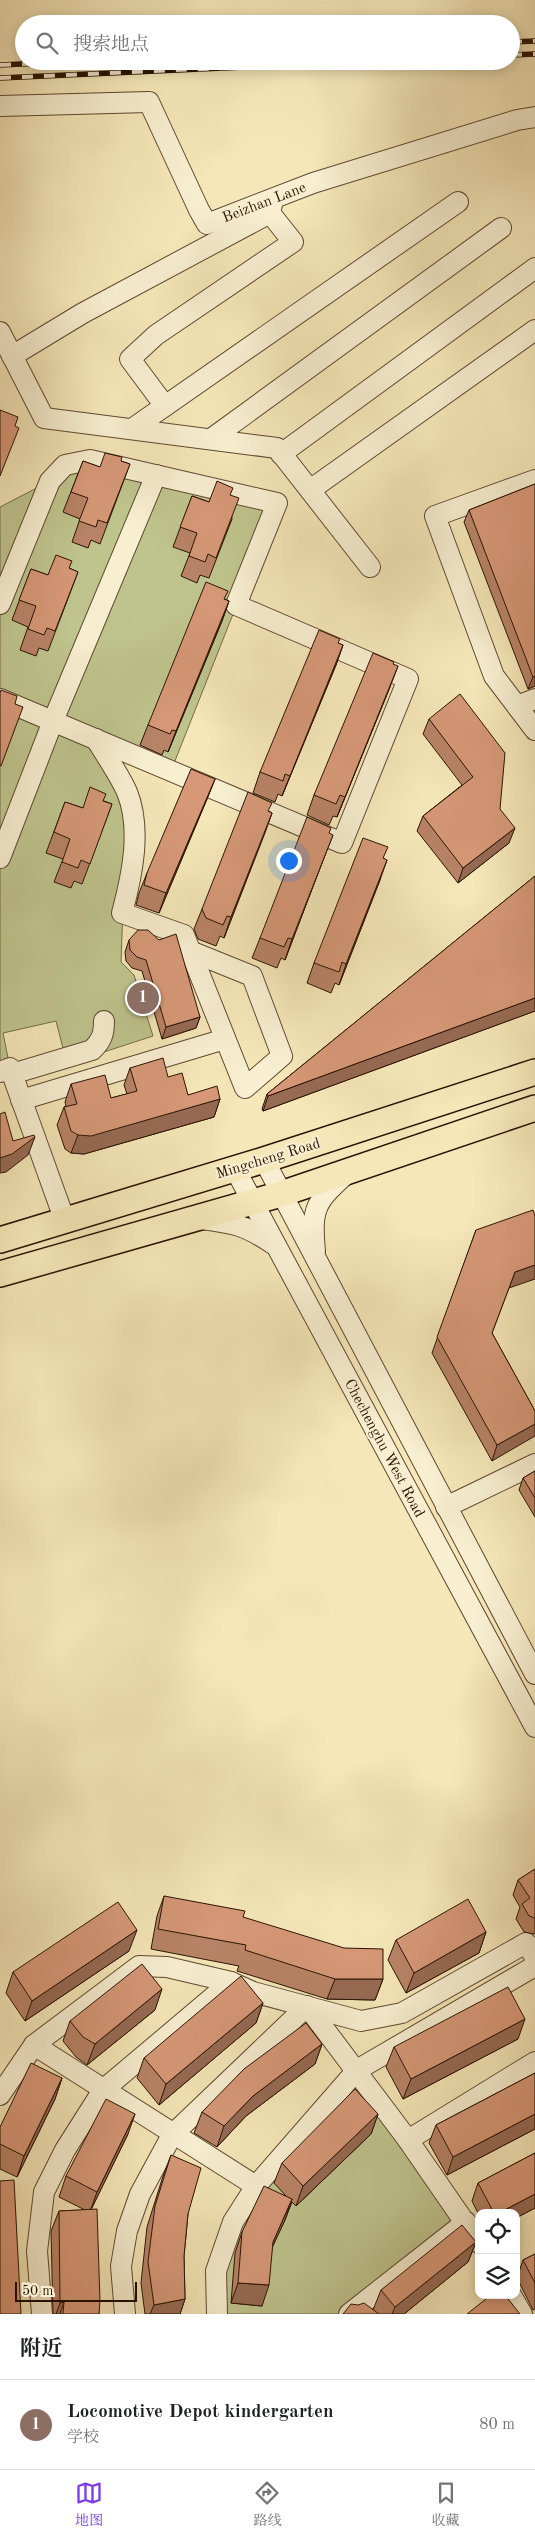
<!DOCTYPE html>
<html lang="zh">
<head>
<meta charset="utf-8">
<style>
	:root { --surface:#fff; --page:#f2f2f2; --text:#202124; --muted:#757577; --line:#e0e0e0; --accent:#7c3aed }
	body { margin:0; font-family:"Old Standard TT","Noto Serif SC",serif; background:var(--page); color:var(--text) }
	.controls { position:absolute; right:15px; bottom:15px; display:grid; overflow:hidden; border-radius:10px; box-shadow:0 2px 12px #0003 }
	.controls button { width:45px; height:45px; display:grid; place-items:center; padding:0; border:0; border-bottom:1px solid var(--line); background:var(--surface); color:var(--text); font:25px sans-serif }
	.scale { position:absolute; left:15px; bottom:12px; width:122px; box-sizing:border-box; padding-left:5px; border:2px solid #2b1303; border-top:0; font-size:14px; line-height:18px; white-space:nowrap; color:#2b1303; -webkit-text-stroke:4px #f8efd1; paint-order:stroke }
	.you { position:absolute; left:288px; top:860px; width:18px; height:18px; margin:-12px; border:4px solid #fff; border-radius:50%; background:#1a73e8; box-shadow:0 0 0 8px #1a73e833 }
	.badge { display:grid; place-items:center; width:32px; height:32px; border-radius:50%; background:var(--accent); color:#fff; font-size:16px; font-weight:700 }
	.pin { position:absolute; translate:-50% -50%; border:2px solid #fff; box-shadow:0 1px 5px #0006 }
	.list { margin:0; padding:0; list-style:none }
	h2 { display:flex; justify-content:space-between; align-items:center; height:65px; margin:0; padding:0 20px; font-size:21px }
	h2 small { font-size:16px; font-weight:400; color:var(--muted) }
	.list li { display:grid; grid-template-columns:32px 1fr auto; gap:15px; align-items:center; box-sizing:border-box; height:90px; padding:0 20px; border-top:1px solid var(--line) }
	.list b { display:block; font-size:19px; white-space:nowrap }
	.list p { margin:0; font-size:16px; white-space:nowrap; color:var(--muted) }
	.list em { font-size:16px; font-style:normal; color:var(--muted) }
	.icon { flex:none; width:28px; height:28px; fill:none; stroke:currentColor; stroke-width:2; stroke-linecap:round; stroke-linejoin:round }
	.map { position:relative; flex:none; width:535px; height:2314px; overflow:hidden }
	.search { position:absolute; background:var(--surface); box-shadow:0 2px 12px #0003; left:15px; right:15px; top:15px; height:55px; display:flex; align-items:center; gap:12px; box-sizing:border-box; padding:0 18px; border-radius:28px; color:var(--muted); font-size:19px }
	.sheet { height:155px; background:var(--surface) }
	nav { display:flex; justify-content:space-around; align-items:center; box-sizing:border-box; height:70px; border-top:1px solid var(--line); background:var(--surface); font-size:14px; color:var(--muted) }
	nav a { display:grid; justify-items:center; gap:2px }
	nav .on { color:var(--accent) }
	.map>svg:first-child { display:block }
	.green { fill:#bfc48d; stroke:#756c48 }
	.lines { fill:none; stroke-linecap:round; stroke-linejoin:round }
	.minor-casing { stroke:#5e4830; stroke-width:22 }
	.major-casing { stroke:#2b1303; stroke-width:28 }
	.minor { stroke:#f8efd1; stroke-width:20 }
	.major { stroke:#f5e7b8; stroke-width:25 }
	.rail-casing { stroke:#2b1303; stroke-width:5.5 }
	.rail { stroke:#f8efd1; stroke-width:4; stroke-dasharray:11; stroke-linecap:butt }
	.wall { fill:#b88366; stroke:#2b1303 }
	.shaded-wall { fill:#966a53; stroke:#2b1303 }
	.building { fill:#d69877; stroke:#2b1303 }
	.labels { text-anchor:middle; stroke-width:4.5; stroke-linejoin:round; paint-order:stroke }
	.street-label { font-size:15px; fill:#2b1303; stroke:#f8efd1 }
</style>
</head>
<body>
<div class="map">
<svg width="535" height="2314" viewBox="0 0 535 2314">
	<rect width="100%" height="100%" fill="#f5e7b8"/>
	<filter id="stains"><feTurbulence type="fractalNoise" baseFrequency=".004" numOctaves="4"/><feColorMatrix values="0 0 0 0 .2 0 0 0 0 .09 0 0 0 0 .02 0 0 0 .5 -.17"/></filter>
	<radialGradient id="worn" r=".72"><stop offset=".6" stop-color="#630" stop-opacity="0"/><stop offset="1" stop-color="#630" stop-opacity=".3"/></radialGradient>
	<!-- green -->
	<g class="green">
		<path d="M65,465L277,503L171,771L97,740L127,793L121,962L134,975L153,1036L67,1064L56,1021L3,1033L10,1068L0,1072V507L50,481Z"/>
		<path d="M357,2070L466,2222L349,2314H217L233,2222Z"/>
	</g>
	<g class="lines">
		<!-- minor casing -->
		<g class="minor-casing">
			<g id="minor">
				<path d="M0,106L149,102L199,210L207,224L313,183L517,120L535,117"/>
				<path d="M0,332L44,418L277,448L370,567"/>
				<path d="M12,356L83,313L270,213L273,200"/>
				<path d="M165,406L130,359L156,335L293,242L270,213"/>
				<path d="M132,429L458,202"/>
				<path d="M211,439L501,228"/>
				<path d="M281,454L535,268"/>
				<path d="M535,480L435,516L494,676L535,730"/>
				<path d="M310,490L535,330"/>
				<path d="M0,604L50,481L65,465L90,460L277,503L236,605L408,679L342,843L0,699"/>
				<path d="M517,706L535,699"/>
				<path d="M96,739C106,756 119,774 127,792C142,829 132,876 122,913L184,935L245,1088L282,1056L252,976L190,951"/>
				<path d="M0,858L53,721L156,475"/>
				<path d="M0,1072L10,1068L65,1221"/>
				<path d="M12,1074L92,1050C102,1041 104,1033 104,1021"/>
				<path d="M21,1100L225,1039"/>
				<path d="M264,1160L535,1674"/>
				<path d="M235,1169L535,1727"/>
				<path d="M201,1219C234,1223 245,1225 273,1244"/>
				<path d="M315,1251C311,1208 315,1202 347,1173"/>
				<path d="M446,1507L535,1464"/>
				<path d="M34,2045L256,2186"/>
				<path d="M0,2095L34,2045L139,1966L167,1967L231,1982L253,1992L361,2021L402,2013L526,1943L535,1957"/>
				<path d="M408,2140L535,2062"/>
				<path d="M511,2295L522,2314"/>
				<path d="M42,2314L37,2251L44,2192L65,2150L103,2090L231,1982"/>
				<path d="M125,2314L121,2266L127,2231L140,2194L172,2135L307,2006L408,2140L479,2243"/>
				<path d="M217,2314L216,2271L233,2222L256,2186L357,2070L535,1966"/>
				<path d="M349,2314L466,2222"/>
			</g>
		</g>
		<!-- major casing -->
		<g class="major-casing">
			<g id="major">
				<path d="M0,1240L264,1160L535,1072"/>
				<path d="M0,1274L281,1194L535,1108"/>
			</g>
		</g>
		<!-- minor -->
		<use href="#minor" class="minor"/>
		<!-- major -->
		<use href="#major" class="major"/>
		<!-- rail casing -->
		<g class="rail-casing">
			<g id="rail">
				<path d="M511,42L535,41"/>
				<path d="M511,55L535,54"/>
				<path d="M0,65L86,61"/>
				<path d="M0,78L379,61"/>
			</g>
		</g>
		<!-- rail -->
		<use href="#rail" class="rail"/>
	</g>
	<!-- wall -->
	<g class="wall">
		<path d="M83,461L100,467L121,461L130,464L100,544L91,540L88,548L72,542L80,519L63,512Z"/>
		<path d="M535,484V686L528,689L464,522L469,510Z"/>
		<path d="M230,495L232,519L209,578L200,575L197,583L181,576L190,553L173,547L192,496L209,502Z"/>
		<path d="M69,568L78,572L48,651L39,648L36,656L20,650L28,627L12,620L31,569L48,575Z"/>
		<path d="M225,599L229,601L222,621L168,752L164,750L162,755L140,745L148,725Z"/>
		<path d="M338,643L343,645L336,665L282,796L278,794L275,802L253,793L260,772Z"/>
		<path d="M393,664L390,687L337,817L333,816L329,825L307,815L314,795Z"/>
		<path d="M429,719L500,809L509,843L458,883L417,831L423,816L462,785L423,734Z"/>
		<path d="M215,779L207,799L159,913L136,905L139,893L147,873Z"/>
		<path d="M104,801L112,804L82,884L74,881L71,888L54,882L63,859L46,853L65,802L83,808Z"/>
		<path d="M269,811L272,813L224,938L220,936L216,946L198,939L194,929L202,909Z"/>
		<path d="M329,833L325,855L285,960L281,958L277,968L252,958L260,938Z"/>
		<path d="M384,858L380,880L339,985L335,983L331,993L307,983L314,963Z"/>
		<path d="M535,876V1011L263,1111L262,1109L267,1094Z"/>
		<path d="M129,940H159L200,1017L196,1028L162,1039L142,971L132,968L126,961L125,952Z"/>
		<path d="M130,1068L168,1077L188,1095L220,1099L214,1117L84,1154L71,1153L65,1149L57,1125L64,1107L66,1106L65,1102L71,1084L111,1098L127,1094L124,1085Z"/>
		<path d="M476,1230L509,1288L492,1333L535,1411L492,1461L432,1353Z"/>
		<path d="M535,1471V1517L519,1490L523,1478Z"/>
		<path d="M535,1869V1934H534L524,1932L516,1919L520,1907L513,1895L518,1880Z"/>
		<path d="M164,1896L243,1917L383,1979L375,2000L327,1999L237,1971L239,1966L151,1949L157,1916Z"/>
		<path d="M486,1932L479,1953L406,1993L388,1960L396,1940Z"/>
		<path d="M129,1951L25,2021L6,1993L13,1972Z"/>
		<path d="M263,2003L256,2023L159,2105L137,2078L144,2058Z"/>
		<path d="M155,2010L87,2065L76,2057L63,2041L70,2021Z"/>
		<path d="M518,2039L403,2099L386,2067L394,2047Z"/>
		<path d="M322,2044L315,2064L246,2116L217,2147L194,2133L202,2112Z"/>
		<path d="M535,2073V2129L447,2175L429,2143L436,2125Z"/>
		<path d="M62,2078L55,2099L17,2177L0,2169V2127Z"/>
		<path d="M378,2114L371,2134L296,2206L292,2202L285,2220L272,2247L262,2306L231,2303L235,2253L242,2232L286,2196L274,2183L282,2163Z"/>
		<path d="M128,2134L91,2209L99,2314H53L51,2231L59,2211L85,2210L59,2197L66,2176Z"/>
		<path d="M535,2153V2208L516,2218V2213H479V2215L472,2201L478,2183Z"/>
		<path d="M171,2155L188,2214L184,2256L185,2299L180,2314H145L141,2283L147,2227L163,2176Z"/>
		<path d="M476,2242L468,2262L404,2314H343L373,2310L381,2290Z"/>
		<path d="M535,2254V2309L533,2310L517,2278L523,2260Z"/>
	</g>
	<!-- shaded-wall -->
	<g class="shaded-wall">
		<path d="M229,601L222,621L168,752L176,731Z"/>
		<path d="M343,645L336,665L282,796L290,776Z"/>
		<path d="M398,666L390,687L337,817L345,797Z"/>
		<path d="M535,676V686L528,689L533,677Z"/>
		<path d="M215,779L207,799L159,913L166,893Z"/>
		<path d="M272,813L265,833L224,938L231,917Z"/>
		<path d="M515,828L509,843L458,883L463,868Z"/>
		<path d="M333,835L325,855L285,960L292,939Z"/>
		<path d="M387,860L380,880L339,985L346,964Z"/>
		<path d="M535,998V1011L263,1111L268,1096Z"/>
		<path d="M200,1017L196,1028L162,1039L166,1027Z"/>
		<path d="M220,1099L214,1117L84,1154L71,1153L78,1135Z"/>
		<path d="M35,1137L28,1155L6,1172L0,1173V1158Z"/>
		<path d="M535,1265V1279L509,1288L515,1272Z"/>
		<path d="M535,1424V1436L492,1461L497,1445Z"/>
		<path d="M137,1930L129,1951L25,2021L32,2001Z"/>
		<path d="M486,1932L479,1953L406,1993L414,1973Z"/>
		<path d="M335,1979H383L375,2000L327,1999Z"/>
		<path d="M162,1989L155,2010L87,2065L95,2044Z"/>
		<path d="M263,2003L256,2023L159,2105L166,2084Z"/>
		<path d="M525,2019L518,2039L403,2099L411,2079Z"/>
		<path d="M322,2044L315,2064L246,2116L217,2147L224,2126L253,2096Z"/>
		<path d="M62,2078L55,2099L17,2177L24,2156Z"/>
		<path d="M135,2114L128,2134L90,2212L97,2192Z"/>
		<path d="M378,2114L371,2134L296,2206L303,2186Z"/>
		<path d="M535,2114V2129L447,2175L453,2157Z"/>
		<path d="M535,2194V2208L516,2218V2213H499Z"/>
		<path d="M292,2199L285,2220L265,2263L273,2242Z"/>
		<path d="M476,2242L468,2262L404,2314H392L395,2307Z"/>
		<path d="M238,2283L269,2285L262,2306L231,2303Z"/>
		<path d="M185,2299L180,2314H150L154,2305Z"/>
		<path d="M64,2302L60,2314H56L60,2303Z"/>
	</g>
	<!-- building -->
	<g class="building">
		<path d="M0,410L18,417L15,426L19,428L0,476Z"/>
		<path d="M105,453L122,457L121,461L130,464L107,523L98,520L96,527L79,521L88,498L71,492L83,461L100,467Z"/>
		<path d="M217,481L233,488L230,495L239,498L216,558L208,554L205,562L189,556L197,533L180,527L192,496L209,502Z"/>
		<path d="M535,484V676L533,677L469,510Z"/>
		<path d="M56,555L72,561L69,568L78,572L55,631L47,628L44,635L28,629L36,606L19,600L31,569L48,575Z"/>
		<path d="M206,582L228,591L224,599L229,601L176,731L172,730L170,734L148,725Z"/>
		<path d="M319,630L340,639L338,643L343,645L290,776L285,774L283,781L260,772Z"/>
		<path d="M373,653L394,662L393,664L398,666L345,797L340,795L336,804L314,795Z"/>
		<path d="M1,690L17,696L15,704L23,707L1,766H0V693Z"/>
		<path d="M460,694L505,753L500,809L515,828L463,868L423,816L473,777L429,719Z"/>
		<path d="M191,769L215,779L166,893L144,885L147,873Z"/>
		<path d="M90,787L106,794L103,801L112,804L90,864L81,860L78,868L62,862L70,839L54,832L65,802L83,808Z"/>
		<path d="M248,792L272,803L268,811L272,813L231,917L227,916L223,925L206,918L202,909Z"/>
		<path d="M307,817L331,828L329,833L333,835L292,939L288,938L284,947L260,938Z"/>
		<path d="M363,838L388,847L383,858L387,860L346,964L342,962L339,972L314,963Z"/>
		<path d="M535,876V998L268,1096L267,1094Z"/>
		<path d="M138,930H148L159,940L176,934L200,1017L166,1027L146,960L137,957L130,950L129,940Z"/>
		<path d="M163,1058L168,1077L182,1073L188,1095L217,1086L220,1099L91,1136L78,1135L71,1131L64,1107L77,1104L71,1084L105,1075L111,1098L137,1091L130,1068Z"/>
		<path d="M5,1112L13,1141L34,1135L35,1137L12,1154L0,1158V1114Z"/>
		<path d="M533,1210L535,1216V1265L515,1272L492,1333L535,1411V1424L497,1445L437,1337L476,1230Z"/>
		<path d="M535,1471V1498L523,1478Z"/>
		<path d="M535,1869V1918L529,1916L522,1904L530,1898L518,1880Z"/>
		<path d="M164,1896L245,1911L243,1917L344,1948L383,1949V1979H335L245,1950L246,1945L158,1929Z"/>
		<path d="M468,1899L486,1932L414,1973L396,1940Z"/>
		<path d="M118,1902L137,1930L32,2001L13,1972Z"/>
		<path d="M142,1964L162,1989L95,2044L83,2037L70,2021Z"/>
		<path d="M241,1976L263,2003L166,2084L144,2058Z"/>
		<path d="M508,1987L525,2019L411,2079L394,2047Z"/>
		<path d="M306,2023L322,2044L253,2096L224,2126L202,2112L244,2069Z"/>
		<path d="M31,2063L62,2078L24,2156L0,2144V2127Z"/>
		<path d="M535,2073V2114L453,2157L436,2125Z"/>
		<path d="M355,2089L378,2114L303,2186L282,2163Z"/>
		<path d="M106,2099L135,2114L97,2192L66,2176Z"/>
		<path d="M535,2153V2194L499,2213H494L478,2183Z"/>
		<path d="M171,2155L201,2168L188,2214L184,2256L185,2299L154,2305L148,2262L155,2206Z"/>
		<path d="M14,2180L21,2314H0V2181Z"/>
		<path d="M264,2186L292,2199L273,2242L269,2285L238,2283L242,2232Z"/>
		<path d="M97,2209L100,2301L99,2314H63L64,2302L60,2303L59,2211Z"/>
		<path d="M462,2225L476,2242L395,2307L381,2290Z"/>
		<path d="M535,2254V2283L523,2260Z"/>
		<path d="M491,2295H505L520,2314H467Z"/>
		<path d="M364,2303L379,2314H343L351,2304L358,2305Z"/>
	</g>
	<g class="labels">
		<!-- street labels -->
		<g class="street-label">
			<text transform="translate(264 202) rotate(-21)" y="5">Beizhan Lane</text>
			<text transform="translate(268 1158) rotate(-17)" y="5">Mingcheng Road</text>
			<text transform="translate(385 1448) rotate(62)" y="5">Chechenghu West Road</text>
		</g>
	</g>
	<rect width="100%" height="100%" filter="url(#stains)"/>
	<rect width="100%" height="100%" fill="url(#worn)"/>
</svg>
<div class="controls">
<button><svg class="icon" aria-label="locate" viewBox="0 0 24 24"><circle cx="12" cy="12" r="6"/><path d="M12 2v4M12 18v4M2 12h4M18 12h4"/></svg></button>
<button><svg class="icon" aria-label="layers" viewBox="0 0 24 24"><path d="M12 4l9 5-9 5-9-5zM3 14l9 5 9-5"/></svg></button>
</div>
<div class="scale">50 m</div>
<div class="you"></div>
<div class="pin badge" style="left:143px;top:998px;background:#8d6e63">1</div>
<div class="search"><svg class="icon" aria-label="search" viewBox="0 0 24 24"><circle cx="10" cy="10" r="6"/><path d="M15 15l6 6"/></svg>搜索地点</div>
</div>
<section class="sheet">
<h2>附近<small></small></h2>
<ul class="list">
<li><span class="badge" style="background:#8d6e63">1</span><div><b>Locomotive Depot kindergarten</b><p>学校</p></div><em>80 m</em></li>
</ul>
</section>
<nav>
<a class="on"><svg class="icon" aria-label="map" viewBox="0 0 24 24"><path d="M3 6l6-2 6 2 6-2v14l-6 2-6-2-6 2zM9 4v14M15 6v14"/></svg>地图</a>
<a><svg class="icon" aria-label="directions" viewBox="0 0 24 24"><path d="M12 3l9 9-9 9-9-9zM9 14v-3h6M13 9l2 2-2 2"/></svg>路线</a>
<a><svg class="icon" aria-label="saved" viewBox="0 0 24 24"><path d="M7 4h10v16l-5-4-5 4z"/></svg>收藏</a>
</nav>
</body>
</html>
